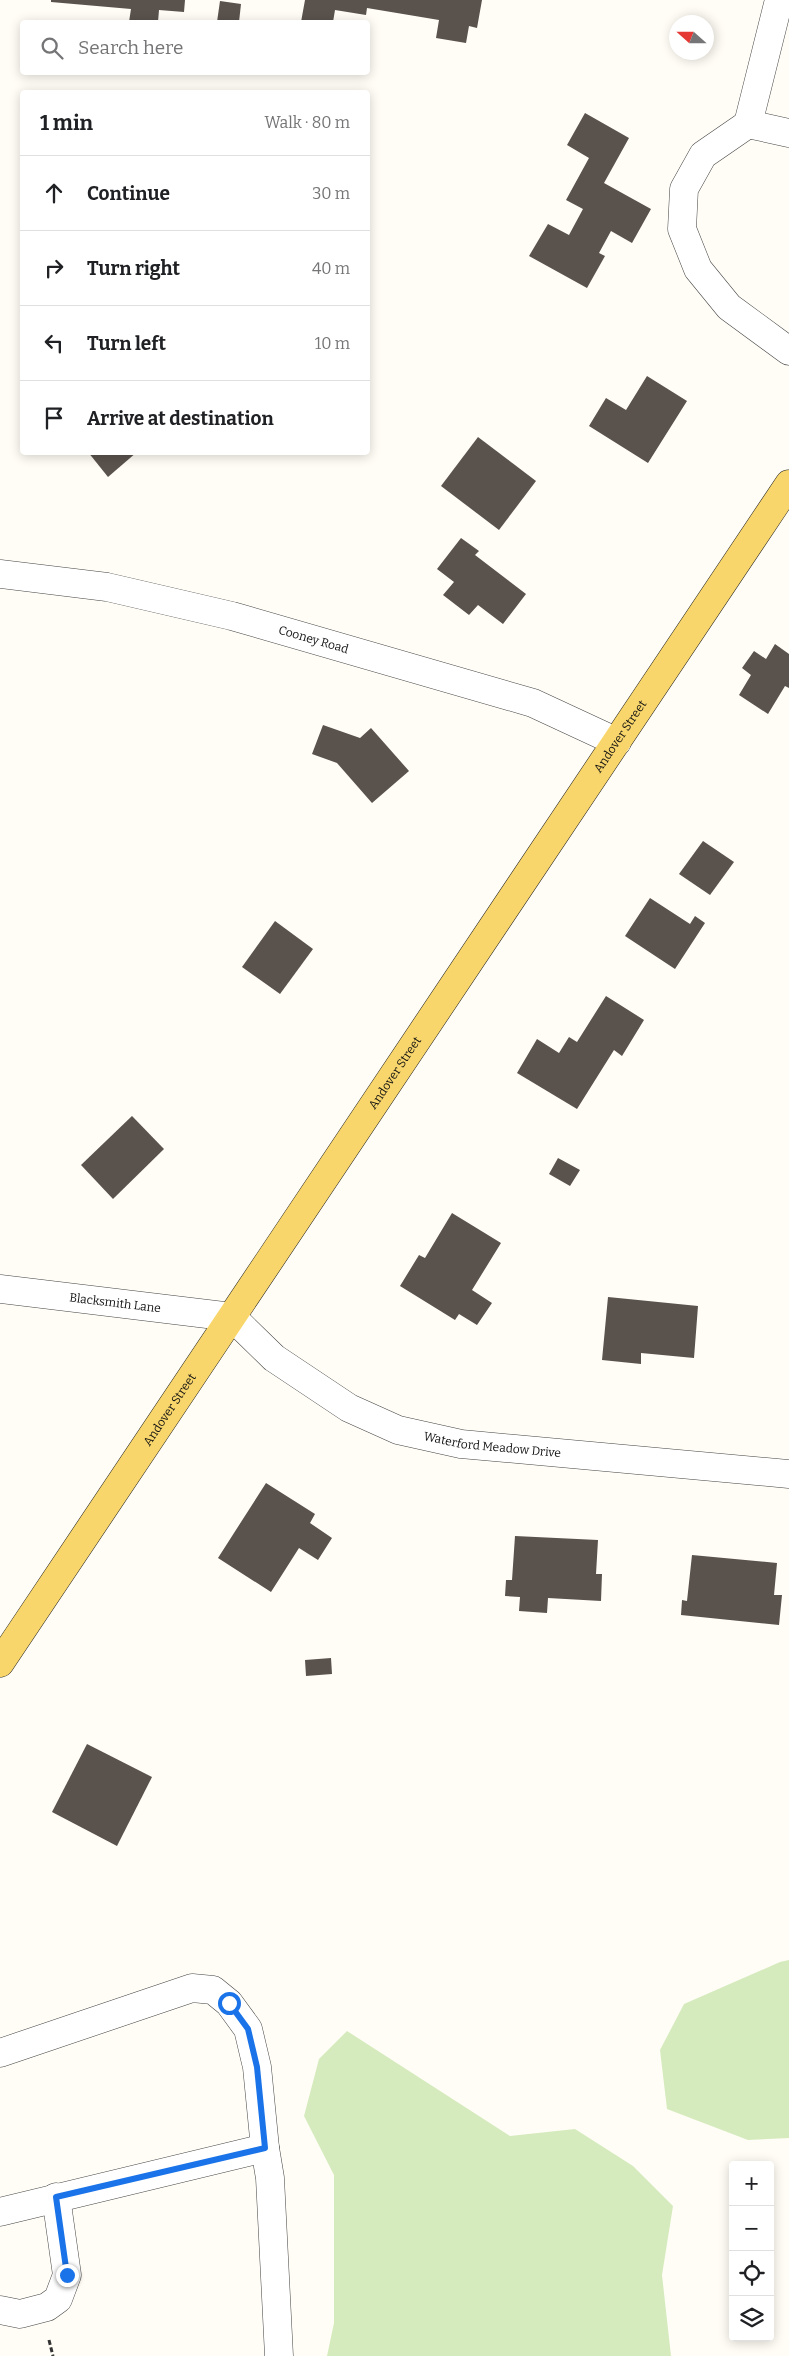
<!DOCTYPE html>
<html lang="en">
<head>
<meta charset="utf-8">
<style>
	:root { --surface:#fff; --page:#f6f6f6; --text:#202124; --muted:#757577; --line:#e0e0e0 }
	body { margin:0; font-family:Bitter,serif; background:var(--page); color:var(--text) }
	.controls { position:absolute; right:15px; bottom:15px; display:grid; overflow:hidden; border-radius:5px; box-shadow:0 2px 12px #0003 }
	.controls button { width:45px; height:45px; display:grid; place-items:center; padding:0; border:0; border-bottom:1px solid var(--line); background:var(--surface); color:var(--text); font:25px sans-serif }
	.compass { position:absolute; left:669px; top:15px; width:45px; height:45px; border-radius:50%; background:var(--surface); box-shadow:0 2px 12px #0003; rotate:291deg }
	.stop { position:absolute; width:15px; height:15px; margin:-11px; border:4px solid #1a73e8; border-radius:50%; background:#fff }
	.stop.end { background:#1a73e8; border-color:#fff; box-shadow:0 1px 5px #0008 }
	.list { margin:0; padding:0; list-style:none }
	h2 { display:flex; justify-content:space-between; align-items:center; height:65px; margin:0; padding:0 20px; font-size:21px }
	h2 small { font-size:16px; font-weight:400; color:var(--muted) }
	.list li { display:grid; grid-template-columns:32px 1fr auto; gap:15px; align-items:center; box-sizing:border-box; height:75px; padding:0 20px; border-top:1px solid var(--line) }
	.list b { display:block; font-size:19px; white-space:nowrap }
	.list em { font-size:16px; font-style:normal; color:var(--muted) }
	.icon { flex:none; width:28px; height:28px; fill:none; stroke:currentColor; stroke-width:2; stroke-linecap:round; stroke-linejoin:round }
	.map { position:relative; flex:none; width:789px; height:2356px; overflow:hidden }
	.search { position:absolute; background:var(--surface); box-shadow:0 2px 12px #0003; left:20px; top:20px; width:350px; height:55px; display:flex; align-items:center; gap:12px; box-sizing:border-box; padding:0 18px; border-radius:5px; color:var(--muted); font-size:19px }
	.panel { position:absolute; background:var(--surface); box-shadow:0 2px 12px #0003; left:20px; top:90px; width:350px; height:365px; border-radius:5px }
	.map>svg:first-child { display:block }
	.green { fill:#d5ebbd }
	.building { fill:#5a524d }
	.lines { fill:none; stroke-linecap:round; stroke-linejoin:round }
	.minor-casing { stroke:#444; stroke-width:29 }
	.major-casing { stroke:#222; stroke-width:29 }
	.path { stroke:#333; stroke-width:3; stroke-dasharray:5 2.5; stroke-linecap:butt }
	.minor { stroke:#fff; stroke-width:28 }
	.major { stroke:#f9d66b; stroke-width:28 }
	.route { stroke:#1a73e8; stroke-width:6 }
	.labels { text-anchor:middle; stroke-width:5; stroke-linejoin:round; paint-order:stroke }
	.street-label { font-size:12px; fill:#111; stroke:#fff }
</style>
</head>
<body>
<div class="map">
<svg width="789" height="2356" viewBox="0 0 789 2356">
	<rect width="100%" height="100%" fill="#fffdf5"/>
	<!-- green -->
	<g class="green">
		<path d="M789,1960V2138L748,2140L667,2109L660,2050L684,2004L780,1962Z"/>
		<path d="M347,2031L510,2136L575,2129L633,2166L673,2206L662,2275L671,2356H327L334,2323V2175L304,2116L319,2059Z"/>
	</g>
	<!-- building -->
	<g class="building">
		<path d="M51,0H185L184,12L159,10L158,22H129L131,9L51,2Z"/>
		<path d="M305,0H482L477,28L469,26L466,43L436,38L439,20L367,8L366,15L335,10L333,22H301Z"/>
		<path d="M220,1L241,4L239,22H217Z"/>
		<path d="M585,113L629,138L604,183L651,209L632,243L611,231L599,253L605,256L587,288L529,256L548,224L569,235L583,209L566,200L589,158L567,145Z"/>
		<path d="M647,376L687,401L648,463L589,426L606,398L626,410Z"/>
		<path d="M478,437L536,481L499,530L441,486Z"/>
		<path d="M88,452H137L108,477Z"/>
		<path d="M461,538L479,551L475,555L526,594L503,624L478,605L469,615L443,595L454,582L437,569Z"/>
		<path d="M775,644L789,654V688L785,686L768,714L739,695L751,675L742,668L754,651L766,659Z"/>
		<path d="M323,725L360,738L371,728L409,771L372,803L337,763L312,754Z"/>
		<path d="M703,841L734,862L710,895L679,874Z"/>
		<path d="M650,898L690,924L695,916L705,923L675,969L625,936Z"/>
		<path d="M275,921L313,949L280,994L242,967Z"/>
		<path d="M606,996L644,1020L622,1056L614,1050L577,1109L517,1073L537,1039L559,1053L569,1037L577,1042Z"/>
		<path d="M132,1116L164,1149L113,1199L81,1165Z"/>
		<path d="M558,1158L580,1170L570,1186L549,1174Z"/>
		<path d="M452,1213L501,1243L472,1290L492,1303L477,1325L459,1314L455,1320L400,1286L419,1255L425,1258Z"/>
		<path d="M608,1297L698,1306L694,1358L641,1353V1364L602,1360Z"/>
		<path d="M266,1483L315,1514L310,1523L332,1538L318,1560L299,1548L271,1592L218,1558Z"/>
		<path d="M515,1536L598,1540L596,1574H602L601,1601L548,1598L547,1613L519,1611L520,1597L505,1596L506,1580H512Z"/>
		<path d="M692,1555L777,1563L774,1595H782L779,1625L681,1615L682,1600L687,1601Z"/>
		<path d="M331,1658L332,1674L306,1676L305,1660Z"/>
		<path d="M87,1744L152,1777L117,1846L52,1812Z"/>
	</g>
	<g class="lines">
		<!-- minor casing -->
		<g class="minor-casing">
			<g id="minor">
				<path d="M748,124L779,0"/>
				<path d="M789,133L748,124L703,155L684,189L682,229L698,269L729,307L789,351"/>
				<path id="s1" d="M0,574L107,587L232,616L533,703L617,742"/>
				<path id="s2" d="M0,1289L232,1317L274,1358L349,1408L398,1430L461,1444L789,1474"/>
				<path d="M0,2053L192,1988L213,1990L229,2003L248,2029L257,2067L265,2148L270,2178L279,2356"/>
				<path d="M0,2212L265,2148"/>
				<path d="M0,2310L20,2314L47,2307L58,2299L67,2275L56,2197"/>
			</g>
		</g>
		<!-- major casing -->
		<g class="major-casing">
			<g id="major">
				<path id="s3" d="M0,1663L789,484"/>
			</g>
		</g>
		<!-- path -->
		<path class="path" d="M49,2340L53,2356"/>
		<!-- minor -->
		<use href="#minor" class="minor"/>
		<!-- major -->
		<use href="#major" class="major"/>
	</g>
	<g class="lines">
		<!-- route -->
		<path class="route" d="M67,2275L56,2197L265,2148L257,2067L248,2029L229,2003"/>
	</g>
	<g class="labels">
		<!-- street labels -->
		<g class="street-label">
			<text dy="4" stroke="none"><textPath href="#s1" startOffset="321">Cooney Road</textPath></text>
			<text dy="4" stroke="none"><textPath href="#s3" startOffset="1115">Andover Street</textPath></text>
			<text dy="4" stroke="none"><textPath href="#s3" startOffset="710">Andover Street</textPath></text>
			<text dy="4" stroke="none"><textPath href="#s2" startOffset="116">Blacksmith Lane</textPath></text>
			<text dy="4" stroke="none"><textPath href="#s3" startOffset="305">Andover Street</textPath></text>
			<text dy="4" stroke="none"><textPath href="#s2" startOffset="532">Waterford Meadow Drive</textPath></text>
		</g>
	</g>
</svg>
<div class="controls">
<button>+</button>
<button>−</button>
<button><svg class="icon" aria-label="locate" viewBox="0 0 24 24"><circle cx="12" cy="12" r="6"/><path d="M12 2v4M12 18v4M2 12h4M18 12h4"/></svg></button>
<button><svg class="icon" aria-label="layers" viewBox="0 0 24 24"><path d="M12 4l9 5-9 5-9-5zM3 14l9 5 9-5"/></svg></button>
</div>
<svg class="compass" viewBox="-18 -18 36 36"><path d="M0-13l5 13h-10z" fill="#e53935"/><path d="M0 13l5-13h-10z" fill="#757577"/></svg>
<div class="stop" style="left:229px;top:2003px"></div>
<div class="stop end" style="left:67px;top:2275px"></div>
<div class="search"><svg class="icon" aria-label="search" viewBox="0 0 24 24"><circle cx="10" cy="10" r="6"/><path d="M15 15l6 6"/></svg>Search here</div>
<section class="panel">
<h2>1 min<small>Walk · 80 m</small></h2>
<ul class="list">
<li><svg class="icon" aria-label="ahead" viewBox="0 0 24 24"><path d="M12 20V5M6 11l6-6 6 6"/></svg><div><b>Continue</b></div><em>30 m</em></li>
<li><svg class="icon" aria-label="right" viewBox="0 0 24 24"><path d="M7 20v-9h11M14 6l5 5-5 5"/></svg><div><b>Turn right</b></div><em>40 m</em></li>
<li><svg class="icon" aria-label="left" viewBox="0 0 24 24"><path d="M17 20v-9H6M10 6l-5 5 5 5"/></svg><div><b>Turn left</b></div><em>10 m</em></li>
<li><svg class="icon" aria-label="arrive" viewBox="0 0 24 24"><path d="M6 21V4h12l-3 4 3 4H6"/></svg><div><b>Arrive at destination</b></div></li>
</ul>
</section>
</div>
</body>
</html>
